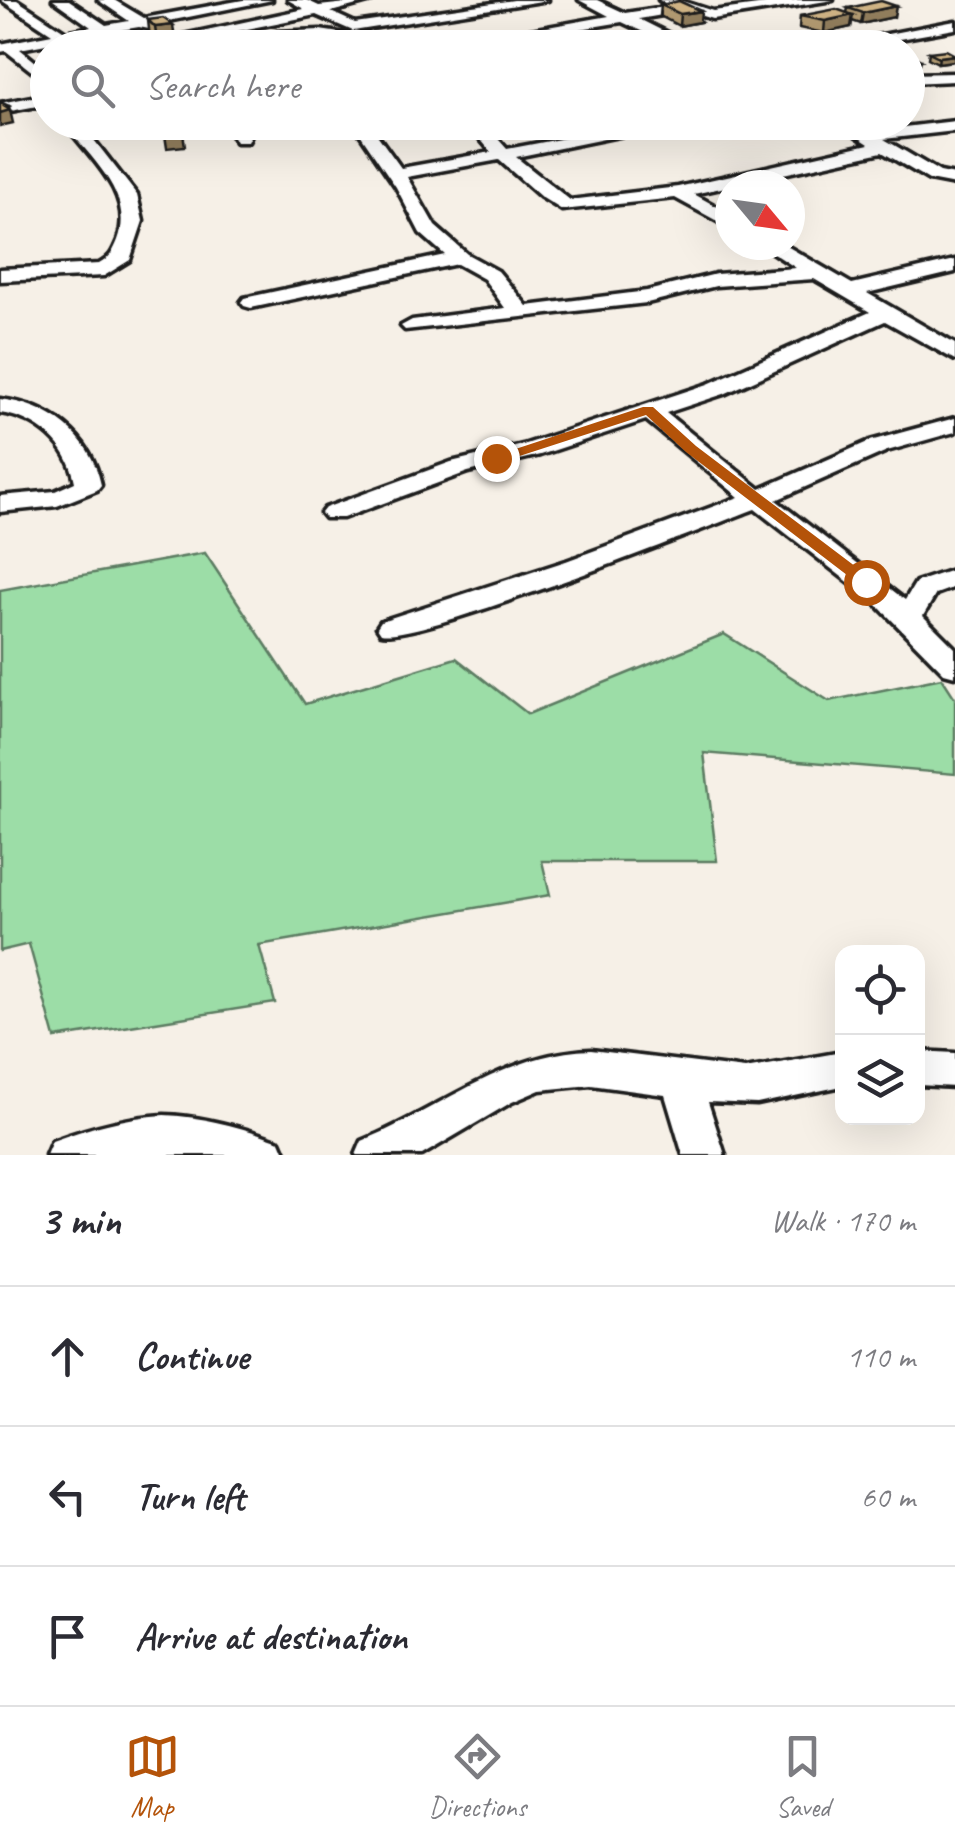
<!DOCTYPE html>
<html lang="en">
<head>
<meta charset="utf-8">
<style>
	:root { --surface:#fff; --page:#f2f2f3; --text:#2b2b33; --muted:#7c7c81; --line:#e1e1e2; --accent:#b45309 }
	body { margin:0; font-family:Caveat,sans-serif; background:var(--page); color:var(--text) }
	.controls { position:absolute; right:30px; bottom:30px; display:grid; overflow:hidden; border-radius:20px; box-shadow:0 10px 40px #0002 }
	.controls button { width:90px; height:90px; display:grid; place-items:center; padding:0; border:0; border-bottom:2px solid var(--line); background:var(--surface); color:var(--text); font:50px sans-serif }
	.compass { position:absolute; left:715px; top:170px; width:90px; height:90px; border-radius:50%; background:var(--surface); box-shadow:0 10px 40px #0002; rotate:119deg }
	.stop { position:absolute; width:30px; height:30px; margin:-22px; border:8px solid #b45309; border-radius:50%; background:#fff }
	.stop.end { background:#b45309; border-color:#fff; box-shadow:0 2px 10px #0008 }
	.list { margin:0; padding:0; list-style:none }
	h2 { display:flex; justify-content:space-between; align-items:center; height:130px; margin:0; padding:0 40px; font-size:42px }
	h2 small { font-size:32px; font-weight:400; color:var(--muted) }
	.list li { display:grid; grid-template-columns:65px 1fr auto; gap:30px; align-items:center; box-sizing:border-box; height:140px; padding:0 40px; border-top:2px solid var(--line) }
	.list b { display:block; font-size:38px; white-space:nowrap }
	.list em { font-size:32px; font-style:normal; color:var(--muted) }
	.icon { flex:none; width:55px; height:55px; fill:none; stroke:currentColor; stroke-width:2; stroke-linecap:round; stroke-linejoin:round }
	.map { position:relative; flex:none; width:955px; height:1155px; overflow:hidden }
	.search { position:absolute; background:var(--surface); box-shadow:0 10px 40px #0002; left:30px; right:30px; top:30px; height:110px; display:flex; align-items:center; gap:25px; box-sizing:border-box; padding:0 35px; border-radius:55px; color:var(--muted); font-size:38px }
	.sheet { height:550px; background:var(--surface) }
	nav { display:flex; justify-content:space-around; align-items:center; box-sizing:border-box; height:140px; border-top:2px solid var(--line); background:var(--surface); font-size:28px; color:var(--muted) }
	nav a { display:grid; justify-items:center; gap:5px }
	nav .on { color:var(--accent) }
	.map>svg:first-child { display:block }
	.green { fill:#9cdda7; stroke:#5c7c62; stroke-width:2.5 }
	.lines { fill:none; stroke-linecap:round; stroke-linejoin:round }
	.minor-casing { stroke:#1c1c1c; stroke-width:7 }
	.minor { fill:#fff; fill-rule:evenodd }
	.wall { fill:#b39b72; stroke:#1c1c1c; stroke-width:2.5 }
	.shaded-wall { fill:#927e5d; stroke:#1c1c1c; stroke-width:2.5 }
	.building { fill:#d0b485; stroke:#1c1c1c; stroke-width:2.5 }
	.route { fill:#b45309 }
</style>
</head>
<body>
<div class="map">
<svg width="955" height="1155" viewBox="0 0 955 1155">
	<rect width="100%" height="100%" fill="#f6f0e7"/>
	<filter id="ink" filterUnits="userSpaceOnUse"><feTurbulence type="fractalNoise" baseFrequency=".01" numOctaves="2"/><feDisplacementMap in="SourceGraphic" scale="20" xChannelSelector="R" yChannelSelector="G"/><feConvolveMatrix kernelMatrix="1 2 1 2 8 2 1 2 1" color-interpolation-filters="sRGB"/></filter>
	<g filter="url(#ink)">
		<!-- green -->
		<path class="green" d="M205,553L305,704L456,658L528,714L724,634L829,701L942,678L955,698V774L704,753L717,861H542L550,895L259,945L275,1003L55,1038L29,944L0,951V590Z"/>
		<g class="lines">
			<!-- minor casing -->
			<g class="minor-casing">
				<g id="minor">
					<path d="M1,0H17L66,32L91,27L53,0H69L106,25L129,21L98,0H114L144,18L243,0H272L154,24V30L139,27L115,31L120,36L113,40L101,34L76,38V44L62,41L20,49L48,72V84L6,51L0,52V44L52,34Z"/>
					<path d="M288,0H306L319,6L375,0L331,12L355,23L514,0H548L353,31L316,15L154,48H123L304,9Z"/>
					<path d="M579,0H597L625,13L671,6L659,0H679L713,11L796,0H833L712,19L686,11L639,19L697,48H677L622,22L466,48H430L609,16Z"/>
					<path d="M955,21V29L849,48H815Z"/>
					<path d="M320,30L353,35L384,48L320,39L262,43L255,39L277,32Z"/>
					<path d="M955,73V81L908,83V74Z"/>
					<path d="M48,94V104L0,113V103Z"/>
					<path d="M955,121V131L884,139L940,172L955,175V185L929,180L882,152L694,194L730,214V228L675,198L562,210L541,197L499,160L407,177L435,226L467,254L498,271L527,306L647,291L716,274L796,268L761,245H785L852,284L955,260V272L867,293L955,344V360L885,321L724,394L666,413L760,489L870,441L955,418V432L887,451L776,500L905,600L916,582L955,569V587L936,594L923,616L955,648V676L944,673L874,602L755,509C702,529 416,643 381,633L377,627L381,621L566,561L739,497L646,420L540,455L468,472L343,518H325L321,513L325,508L451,462L523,445L708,384L870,312L814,279L716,286L647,303L405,330L401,326L412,320L505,308L484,279L457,264L251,308L244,306L241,302L244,298L445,255L420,233L396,187L352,122H368L401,168L491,152L466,122H483L507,149L650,122H687L516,157L570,200L678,187L869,144L835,122H855L870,131Z"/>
					<path d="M63,122H80L137,195L143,221L130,260L104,276L0,281V269L99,264C111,257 113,252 118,240C135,194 89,157 63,122Z"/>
					<path d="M225,122H241L250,138L248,142H236Z"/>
					<path d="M0,399C49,405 91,434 101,485L97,490L57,506L0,512V496L55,491L75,482C69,445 37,418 0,413Z"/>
					<path d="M591,1050L745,1069L842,1052V1086L757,1104L708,1102L725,1155H683L665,1095L591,1085L540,1090L512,1102L422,1155H356L362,1141C441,1109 503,1053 591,1050Z"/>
					<path d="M918,1051L955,1053V1087L918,1085Z"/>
					<path d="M164,1115C202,1116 244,1128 280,1141L286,1155H46L52,1141C88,1128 125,1117 164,1115Z"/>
				</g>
			</g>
			<!-- minor -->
			<use href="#minor" class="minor"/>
		</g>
		<!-- wall -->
		<g class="wall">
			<path d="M661,5L700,22L679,26L660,16Z"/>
			<path d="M848,8L894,17L861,24L852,21L851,27L824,33L799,28L800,16L847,13Z"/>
			<path d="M148,20L176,48H151Z"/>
			<path d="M929,52L954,61L938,63L928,58Z"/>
		</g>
		<!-- shaded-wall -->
		<g class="shaded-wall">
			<path d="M896,6L894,17L861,24L863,13Z"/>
			<path d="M701,11L700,22L679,26L680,14Z"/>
			<path d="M853,15L851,27L824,33L825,21Z"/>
			<path d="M173,25L176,48H158L155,27Z"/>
			<path d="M955,55L954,61L938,63L939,57Z"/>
			<path d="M921,60L918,71L908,73V62Z"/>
			<path d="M9,106L13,123L0,126V113L5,107Z"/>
			<path d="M183,133L185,146L167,148L165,135Z"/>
		</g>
		<!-- building -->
		<g class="building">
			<path d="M679,1L701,11L680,14L661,5Z"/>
			<path d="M881,1L896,6L863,13L848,8Z"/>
			<path d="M836,9L853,15L825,21L800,16Z"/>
			<path d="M163,18L173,25L155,27L148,20Z"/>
			<path d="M946,50L955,55L939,57L929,52Z"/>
			<path d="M908,53L921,60L908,62Z"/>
			<path d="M0,102L9,106L5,107L10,110L0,113Z"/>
			<path d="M161,122H179L183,133L165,135Z"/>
		</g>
	</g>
	<!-- route -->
	<path class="route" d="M643,407H653L696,446L872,579V585H860L686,452L646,415L501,462L488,458Z"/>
</svg>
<div class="controls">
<button><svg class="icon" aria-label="locate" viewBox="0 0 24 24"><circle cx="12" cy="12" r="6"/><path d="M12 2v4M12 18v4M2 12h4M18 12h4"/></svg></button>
<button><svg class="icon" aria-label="layers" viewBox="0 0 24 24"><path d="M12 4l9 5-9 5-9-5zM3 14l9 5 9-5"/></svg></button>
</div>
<svg class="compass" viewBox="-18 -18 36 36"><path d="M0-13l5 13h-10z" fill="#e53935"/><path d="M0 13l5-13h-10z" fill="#7c7c81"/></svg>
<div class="stop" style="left:866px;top:582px"></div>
<div class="stop end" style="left:496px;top:458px"></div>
<div class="search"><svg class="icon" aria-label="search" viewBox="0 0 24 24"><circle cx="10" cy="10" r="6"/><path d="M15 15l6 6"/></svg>Search here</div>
</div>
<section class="sheet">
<h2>3 min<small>Walk · 170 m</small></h2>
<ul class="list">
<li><svg class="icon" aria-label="ahead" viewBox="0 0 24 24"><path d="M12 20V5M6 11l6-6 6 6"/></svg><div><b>Continue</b></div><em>110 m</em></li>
<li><svg class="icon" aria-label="left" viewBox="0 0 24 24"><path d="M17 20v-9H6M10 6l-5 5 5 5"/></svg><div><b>Turn left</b></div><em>60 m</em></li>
<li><svg class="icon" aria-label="arrive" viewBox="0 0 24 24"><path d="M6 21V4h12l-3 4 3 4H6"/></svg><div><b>Arrive at destination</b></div></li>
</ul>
</section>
<nav>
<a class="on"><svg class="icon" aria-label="map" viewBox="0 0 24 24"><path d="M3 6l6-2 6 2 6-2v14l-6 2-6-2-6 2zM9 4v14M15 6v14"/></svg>Map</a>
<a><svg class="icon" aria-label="directions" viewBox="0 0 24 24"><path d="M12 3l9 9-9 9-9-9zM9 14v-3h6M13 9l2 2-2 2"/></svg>Directions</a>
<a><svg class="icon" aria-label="saved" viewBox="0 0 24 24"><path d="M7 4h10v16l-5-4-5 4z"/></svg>Saved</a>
</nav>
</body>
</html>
